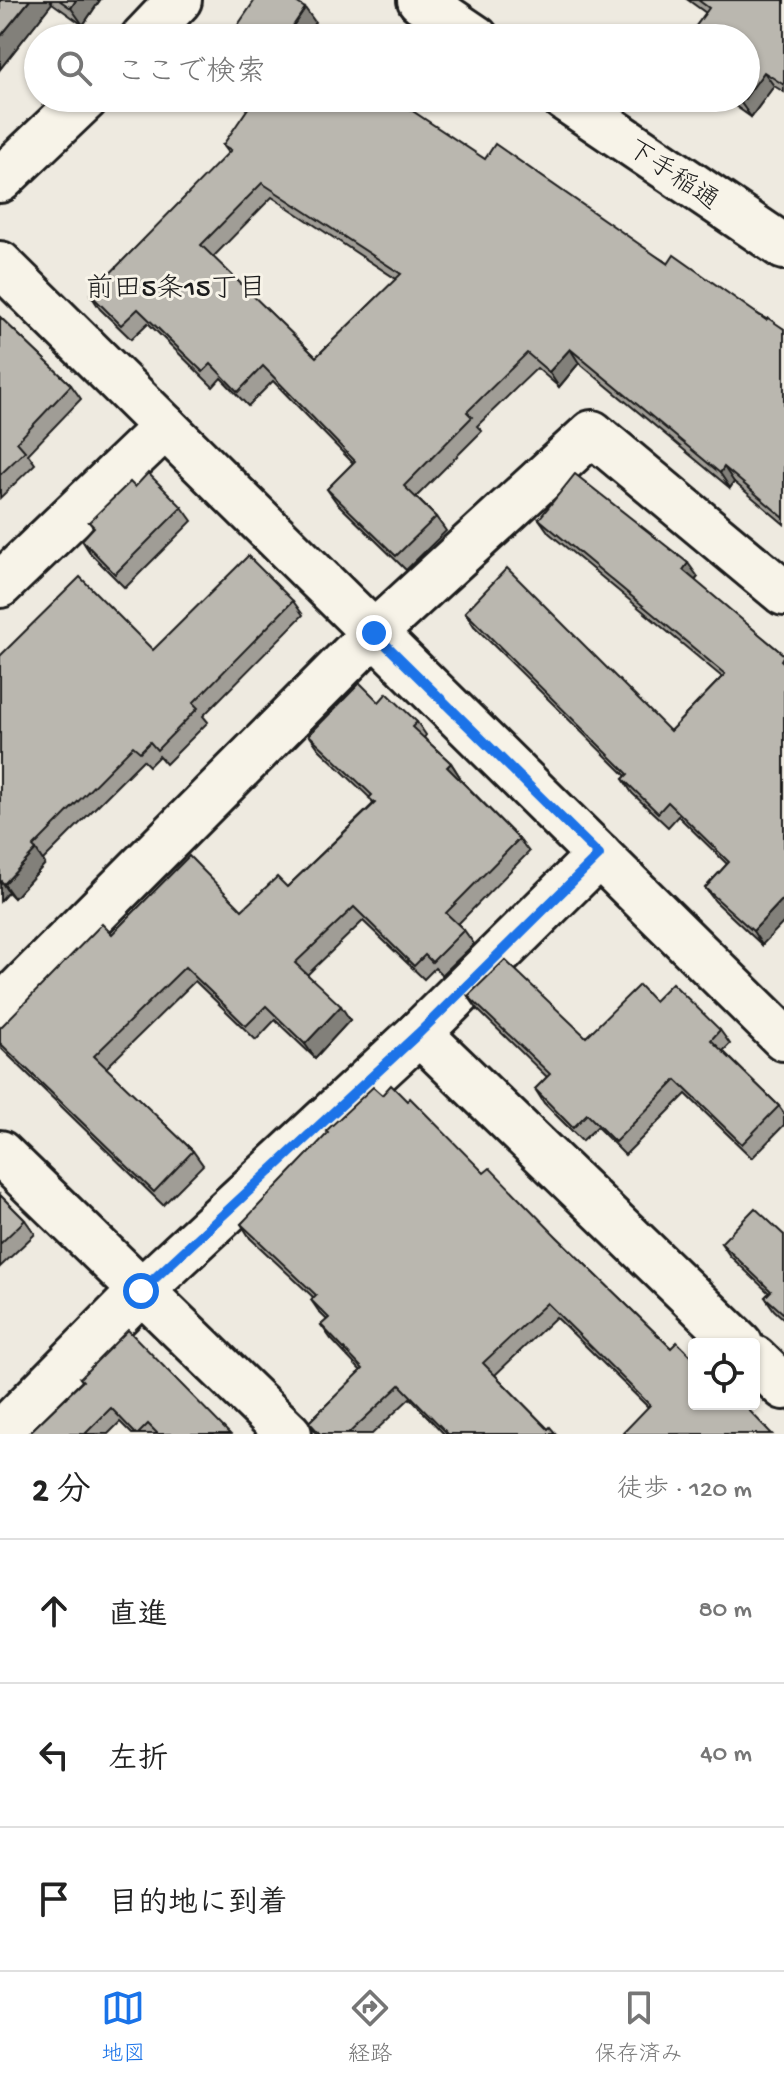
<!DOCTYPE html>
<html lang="ja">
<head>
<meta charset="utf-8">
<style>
	:root { --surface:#fff; --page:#f6f6f6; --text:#222; --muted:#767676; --line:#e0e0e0; --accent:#1a73e8 }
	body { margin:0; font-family:"Gochi Hand","Klee One",sans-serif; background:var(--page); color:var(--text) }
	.controls { position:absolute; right:24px; bottom:24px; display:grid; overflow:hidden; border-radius:8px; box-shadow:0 2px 6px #0004 }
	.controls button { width:72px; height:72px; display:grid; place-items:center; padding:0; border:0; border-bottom:2px solid var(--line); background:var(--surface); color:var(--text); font:40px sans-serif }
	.stop { position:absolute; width:24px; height:24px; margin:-18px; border:6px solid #1a73e8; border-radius:50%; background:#fff }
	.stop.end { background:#1a73e8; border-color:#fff; box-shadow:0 2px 8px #0008 }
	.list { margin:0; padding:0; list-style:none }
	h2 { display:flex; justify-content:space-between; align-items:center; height:104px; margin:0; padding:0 32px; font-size:34px }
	h2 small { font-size:26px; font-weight:400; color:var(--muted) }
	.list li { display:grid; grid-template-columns:52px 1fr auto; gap:24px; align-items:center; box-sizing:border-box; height:144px; padding:0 32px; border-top:2px solid var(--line) }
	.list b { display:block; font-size:30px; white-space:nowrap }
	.list em { font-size:26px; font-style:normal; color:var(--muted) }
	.icon { flex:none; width:44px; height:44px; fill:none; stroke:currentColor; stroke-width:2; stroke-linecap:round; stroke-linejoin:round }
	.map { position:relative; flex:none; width:784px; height:1434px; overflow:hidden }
	.search { position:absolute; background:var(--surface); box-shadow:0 2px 6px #0004; left:24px; right:24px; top:24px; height:88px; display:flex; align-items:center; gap:20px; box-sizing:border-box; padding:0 28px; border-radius:44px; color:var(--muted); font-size:30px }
	.sheet { height:536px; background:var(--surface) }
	nav { display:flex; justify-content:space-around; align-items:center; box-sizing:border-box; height:112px; border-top:2px solid var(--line); background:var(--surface); font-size:22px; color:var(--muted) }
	nav a { display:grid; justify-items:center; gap:4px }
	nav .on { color:var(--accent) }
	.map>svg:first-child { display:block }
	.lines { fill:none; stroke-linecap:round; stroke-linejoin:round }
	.street-casing { stroke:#1c1c1c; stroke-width:50 }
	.secondary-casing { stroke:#1c1c1c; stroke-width:50 }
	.street { stroke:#f7f3e8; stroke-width:44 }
	.secondary { stroke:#f7f3e8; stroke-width:44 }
	.wall { fill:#a09d96; stroke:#1c1c1c; stroke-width:2; fill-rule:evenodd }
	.shaded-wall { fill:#82807a; stroke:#1c1c1c; stroke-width:2 }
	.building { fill:#bab7af; stroke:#1c1c1c; stroke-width:2; fill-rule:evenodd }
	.route { stroke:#1a73e8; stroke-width:10 }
	.labels { text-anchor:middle; stroke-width:6; stroke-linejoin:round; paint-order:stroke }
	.street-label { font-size:26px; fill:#1c1c1c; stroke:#f7f3e8 }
	.neighbourhood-label { font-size:28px; fill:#1c1c1c; stroke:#f7f3e8 }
</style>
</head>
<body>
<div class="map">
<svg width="784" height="1434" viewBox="0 0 784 1434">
	<rect width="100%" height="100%" fill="#eeeae0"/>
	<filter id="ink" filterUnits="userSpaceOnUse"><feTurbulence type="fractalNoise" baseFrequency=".0125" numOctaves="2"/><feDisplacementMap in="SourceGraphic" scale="16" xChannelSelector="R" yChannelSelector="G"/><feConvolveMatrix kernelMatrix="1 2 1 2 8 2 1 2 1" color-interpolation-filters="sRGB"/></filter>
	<g filter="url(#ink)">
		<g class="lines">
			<!-- street casing -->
			<g class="street-casing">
				<g id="street">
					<path d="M143,38L179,0"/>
					<path d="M0,180L86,98"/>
					<path d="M0,264L784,1038"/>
					<path d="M0,585L165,427"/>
					<path d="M0,1009L374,633L592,433L784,593"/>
					<path d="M419,1033L740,1344"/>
					<path d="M0,1153L289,1434"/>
					<path d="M754,1358L784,1387"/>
					<path d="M0,1434L141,1291L419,1033L599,855"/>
				</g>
			</g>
			<!-- secondary casing -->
			<g class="secondary-casing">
				<g id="secondary">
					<path d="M420,0L476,38"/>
					<path d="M564,98L784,247"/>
				</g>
			</g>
			<!-- street -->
			<use href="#street" class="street"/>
			<!-- secondary -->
			<use href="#secondary" class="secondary"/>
		</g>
		<!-- wall -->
		<g class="wall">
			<path d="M0,0H100L83,25L52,3L0,69Z"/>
			<path d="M688,0H784V92L774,86L751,117L724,98H746V38H705L696,26L706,13Z"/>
			<path d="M223,145L485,159L784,329V524L734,482L730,488L579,363L559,387L537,368L477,426L482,431L416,497L436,517L446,531L406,570L337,503L327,489L353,463L273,381L248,406L221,378L213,387L148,323L131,339L100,309L90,294L229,153ZM272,197L396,279L316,357L213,257Z"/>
			<path d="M0,317L71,385L81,399L28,454L35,464L0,498Z"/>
			<path d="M182,507L192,521L125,588L91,554L82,540L93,527L89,522Z"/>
			<path d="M539,519L698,577L695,581L784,655L762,945L715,901L705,888L727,864L678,816L668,827L632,793L623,779L626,776L474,626L465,612L670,731L722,677L549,533Z"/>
			<path d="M293,601L303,615L203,716L208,722L166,764L159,756L149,766L143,760L43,860L45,864L14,898L8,892L0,901V656L153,650Z"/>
			<path d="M379,702L417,722L426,735L424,738L451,763L460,777L459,778L519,839L529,852L458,924L464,930L474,944L442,975L435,968L424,979L363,921L307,975L350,1020L315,1058L275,1020L256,1040L195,981L106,1068L193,1151L203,1165L163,1205L2,1049L0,1046V1028L112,934L242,910L287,887L373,804L370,798L319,749L309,735Z"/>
			<path d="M468,996L586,1037L654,1001L720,1030L730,1044L723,1051L779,1106L784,1113V1125L752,1158L686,1094L625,1155L597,1127L582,1141L544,1103L535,1089L547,1077L478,1010Z"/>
			<path d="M382,1095L484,1173L558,1238L671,1348L694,1359L648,1407L556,1317L495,1375L548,1429L556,1434H444L410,1398L372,1434H317L309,1422L361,1371L331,1339L321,1325L327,1320L320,1313L311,1300L313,1297L250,1238L241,1224Z"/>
			<path d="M0,1195L25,1220L35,1234L0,1267Z"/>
			<path d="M784,1235V1319L774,1310L765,1297L769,1293L730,1256L721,1243Z"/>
			<path d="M80,1378L230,1434H132L120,1422L108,1434H28L82,1381Z"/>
		</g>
		<!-- shaded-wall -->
		<g class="shaded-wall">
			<path d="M30,0H50L52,3L0,69V37Z"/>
			<path d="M76,0H100L83,25L71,8Z"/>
			<path d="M305,8L315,22L304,38L291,29Z"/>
			<path d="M764,72L774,86L751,117L741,103Z"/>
			<path d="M570,349L579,363L559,387L549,372Z"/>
			<path d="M724,467L734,482L730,488L720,473Z"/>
			<path d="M688,563L698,577L692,584L683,570Z"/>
			<path d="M451,763L460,777L457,780L447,767Z"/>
			<path d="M36,850L45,864L14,898L4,884Z"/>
			<path d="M0,880L8,892L0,901Z"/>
			<path d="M782,900L784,903V922L762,945L753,931Z"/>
			<path d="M341,1006L350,1020L315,1058L305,1044Z"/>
		</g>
		<!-- building -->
		<g class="building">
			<path d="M0,0H30L0,37Z"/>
			<path d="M59,0H76L71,8Z"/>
			<path d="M255,0H293L305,8L291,29L304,38H229Z"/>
			<path d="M698,0H784V85L764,72L746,97V38H713L696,26L709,8Z"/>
			<path d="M255,98H393L485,159L495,144L668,264L674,255L766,320L768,318L784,329V518L724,467L720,473L570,349L549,372L527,353L467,412L472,417L404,486L436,517L396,556L327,489L355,461L263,366L238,392L211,364L203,372L138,309L121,325L90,294L231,150L223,145ZM262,183L401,274L316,357L201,245Z"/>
			<path d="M734,98H745L741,103Z"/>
			<path d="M0,317L71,385L17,442L25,451L0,475Z"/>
			<path d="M148,473L182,507L115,574L82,540L94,527L89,522L130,482L135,487Z"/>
			<path d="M575,474L688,563L683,570L784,655L781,660L784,663V902L782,900L753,931L705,888L729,862L668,802L658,813L623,779L628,774L465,612L507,568L670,731L725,674L539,519Z"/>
			<path d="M248,556L293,601L193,703L198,708L157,750L150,742L140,752L133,746L33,847L36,850L4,884L0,880V656L80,577L153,650Z"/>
			<path d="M360,683L379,702L387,693L417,722L412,727L451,763L447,767L519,839L446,913L464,930L432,962L425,955L414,966L354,907L295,963L341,1006L305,1044L266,1006L246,1026L185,967L94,1056L193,1151L154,1192L0,1043V1028L102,924L112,934L189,856L242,910L277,877L287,887L375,803L369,798L372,795L309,735Z"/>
			<path d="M505,960L586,1037L639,985L654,1001L672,983L720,1030L711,1040L779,1106L742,1144L676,1080L615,1142L587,1114L573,1128L535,1089L550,1074L468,996Z"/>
			<path d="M391,1085L407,1101L410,1098L484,1173L490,1168L558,1238L671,1348L677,1342L694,1359V1404H743L772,1434H622L650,1405L547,1303L483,1363L548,1429L550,1427L556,1434H448L400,1385L348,1434H320L309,1422L363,1369L321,1325L329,1318L311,1300L316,1295L241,1224L328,1133L326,1131L373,1087L382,1095Z"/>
			<path d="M0,1195L25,1220L0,1244Z"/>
			<path d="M755,1208L784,1235V1314L765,1297L771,1291L721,1243Z"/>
			<path d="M128,1330L230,1434H158L148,1424L138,1434H136L111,1408L85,1434H28L83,1381L80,1378Z"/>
		</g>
	</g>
	<g class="lines" filter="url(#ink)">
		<!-- route -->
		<path class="route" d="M141,1291L419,1033L599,855L374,633"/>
	</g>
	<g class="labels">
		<!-- street labels -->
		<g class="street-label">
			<text transform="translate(674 173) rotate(34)" y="9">下手稲通</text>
		</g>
		<!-- neighbourhood labels -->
		<g class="neighbourhood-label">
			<text x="176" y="296">前田5条15丁目</text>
		</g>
	</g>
</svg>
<div class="controls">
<button><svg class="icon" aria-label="locate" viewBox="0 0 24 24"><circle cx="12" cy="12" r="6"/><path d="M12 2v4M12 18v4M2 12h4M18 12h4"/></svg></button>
</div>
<div class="stop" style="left:141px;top:1291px"></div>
<div class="stop end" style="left:374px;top:633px"></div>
<div class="search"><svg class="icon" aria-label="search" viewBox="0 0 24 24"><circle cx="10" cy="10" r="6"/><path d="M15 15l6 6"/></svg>ここで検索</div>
</div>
<section class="sheet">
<h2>2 分<small>徒歩 · 120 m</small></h2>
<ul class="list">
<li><svg class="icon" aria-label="ahead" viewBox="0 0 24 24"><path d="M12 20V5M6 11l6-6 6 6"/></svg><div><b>直進</b></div><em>80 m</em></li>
<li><svg class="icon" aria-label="left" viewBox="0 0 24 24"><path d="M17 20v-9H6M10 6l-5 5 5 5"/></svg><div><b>左折</b></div><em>40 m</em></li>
<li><svg class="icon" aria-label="arrive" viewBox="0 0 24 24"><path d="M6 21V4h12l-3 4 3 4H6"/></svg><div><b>目的地に到着</b></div></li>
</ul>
</section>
<nav>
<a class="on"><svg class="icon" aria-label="map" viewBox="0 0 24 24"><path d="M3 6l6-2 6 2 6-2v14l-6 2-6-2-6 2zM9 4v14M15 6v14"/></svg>地図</a>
<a><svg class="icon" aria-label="directions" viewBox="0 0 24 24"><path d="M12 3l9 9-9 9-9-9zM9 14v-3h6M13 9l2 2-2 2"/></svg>経路</a>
<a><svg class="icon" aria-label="saved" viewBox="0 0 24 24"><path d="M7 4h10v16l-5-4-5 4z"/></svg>保存済み</a>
</nav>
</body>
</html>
